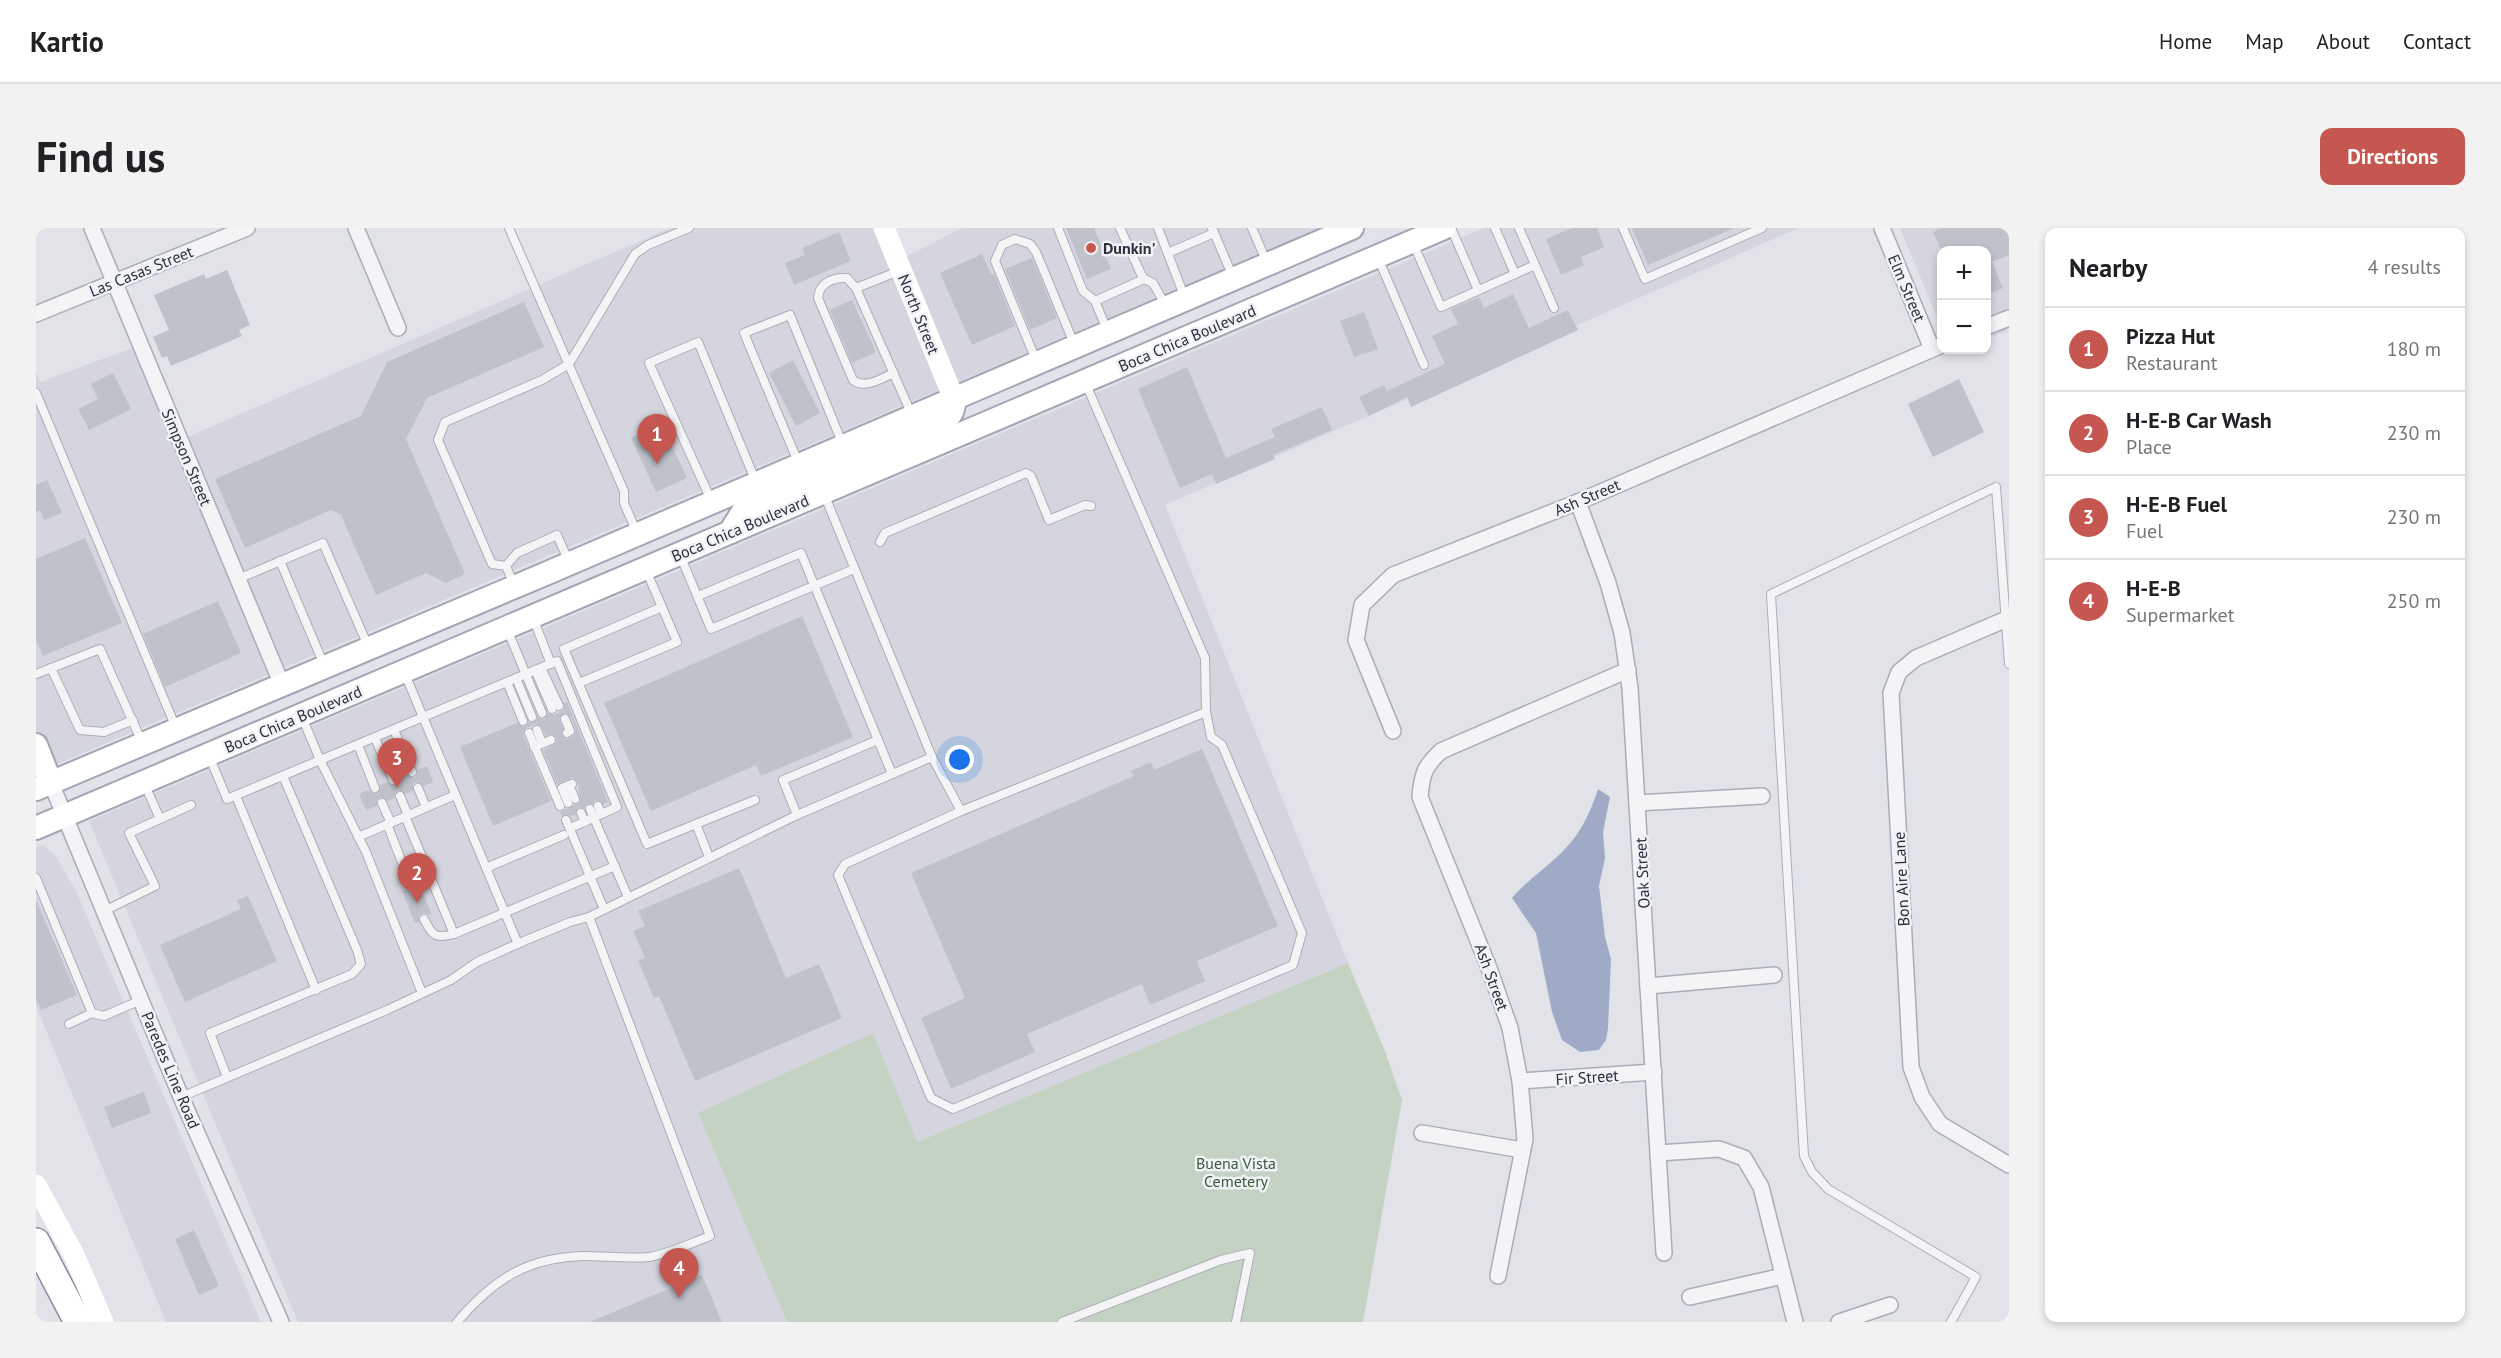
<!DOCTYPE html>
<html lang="en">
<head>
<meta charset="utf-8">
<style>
	:root { --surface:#fff; --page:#f2f2f2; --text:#202124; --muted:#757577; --line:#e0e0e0; --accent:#c55750 }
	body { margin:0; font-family:"PT Sans",sans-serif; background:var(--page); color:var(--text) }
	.controls { position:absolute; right:18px; top:18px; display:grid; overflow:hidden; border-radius:12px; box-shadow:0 3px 9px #0003 }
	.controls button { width:54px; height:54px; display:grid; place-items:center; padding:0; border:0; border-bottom:2px solid var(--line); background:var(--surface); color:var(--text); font:30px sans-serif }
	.you { position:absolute; left:924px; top:532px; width:21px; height:21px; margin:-15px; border:4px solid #fff; border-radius:50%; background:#1a73e8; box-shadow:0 0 0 9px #1a73e833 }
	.badge { display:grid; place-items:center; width:39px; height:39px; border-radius:50%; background:var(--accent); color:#fff; font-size:20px; font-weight:700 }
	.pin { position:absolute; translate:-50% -50px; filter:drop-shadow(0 2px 3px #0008) }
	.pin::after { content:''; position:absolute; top:32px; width:21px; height:18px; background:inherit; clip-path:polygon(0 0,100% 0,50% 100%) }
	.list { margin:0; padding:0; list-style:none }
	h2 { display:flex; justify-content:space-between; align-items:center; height:78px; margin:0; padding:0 24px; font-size:26px }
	h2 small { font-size:20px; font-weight:400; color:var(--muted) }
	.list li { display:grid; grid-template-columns:39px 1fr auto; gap:18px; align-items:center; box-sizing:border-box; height:84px; padding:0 24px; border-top:2px solid var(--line) }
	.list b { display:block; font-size:22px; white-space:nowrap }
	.list p { margin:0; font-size:20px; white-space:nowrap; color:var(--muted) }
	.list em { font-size:20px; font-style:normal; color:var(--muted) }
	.map { position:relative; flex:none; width:1973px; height:1094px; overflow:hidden; border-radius:12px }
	header { display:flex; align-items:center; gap:36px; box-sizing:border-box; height:84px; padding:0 30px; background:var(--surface); border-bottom:2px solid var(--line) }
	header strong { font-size:28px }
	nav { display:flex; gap:33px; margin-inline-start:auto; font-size:21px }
	.intro { display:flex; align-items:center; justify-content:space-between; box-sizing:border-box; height:144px; padding:0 36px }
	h1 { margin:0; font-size:42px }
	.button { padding:15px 27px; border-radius:12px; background:var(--accent); color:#fff; font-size:21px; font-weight:700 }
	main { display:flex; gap:36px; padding:0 36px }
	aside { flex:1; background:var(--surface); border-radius:12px; box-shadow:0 3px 9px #0003 }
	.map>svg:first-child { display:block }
	.built { fill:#d4d5de }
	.green { fill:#c4d2c3 }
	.water { fill:#9faac6 }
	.building { fill:#bfc1cb; fill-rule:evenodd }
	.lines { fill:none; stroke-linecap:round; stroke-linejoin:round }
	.lane-casing { stroke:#aaadb6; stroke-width:10 }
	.street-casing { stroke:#aaadb6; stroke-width:18 }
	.primary-casing { stroke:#a2a5b4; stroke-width:26 }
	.highway-casing { stroke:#8a8e9e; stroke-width:30 }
	.lane { stroke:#f4f4f7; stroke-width:8 }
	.street { stroke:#f4f4f7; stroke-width:15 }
	.secondary { stroke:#fff; stroke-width:21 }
	.primary { stroke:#fff; stroke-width:22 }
	.highway { stroke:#fff; stroke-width:27 }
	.poi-dot { fill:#c55750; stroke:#f1f2f6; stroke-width:2 }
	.labels { text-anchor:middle; stroke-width:5; stroke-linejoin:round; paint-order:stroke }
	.poi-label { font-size:16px; font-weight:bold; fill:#2b2e3f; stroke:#f1f2f6; text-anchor:start }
	.street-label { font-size:16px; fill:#2b2e3f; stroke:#f1f2f6 }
	.park-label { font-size:16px; fill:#395a3a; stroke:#f1f2f6 }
</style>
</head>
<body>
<header>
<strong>Kartio</strong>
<nav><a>Home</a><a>Map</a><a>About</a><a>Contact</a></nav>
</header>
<div class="intro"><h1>Find us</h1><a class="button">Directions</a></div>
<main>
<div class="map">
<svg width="1973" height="1094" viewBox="0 0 1973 1094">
	<rect width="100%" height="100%" fill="#e1e3e9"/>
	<!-- built -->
	<g class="built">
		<path d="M634,0H841L858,35L926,0H1285L0,545V144L4,154L99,119L140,214Z"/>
		<path d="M1448,0H1763L1129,277L1312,735L881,914L662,885L751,1094H262L53,593Z"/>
		<path d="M1864,0H1973V102L1951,111L1950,22H1906L1905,99Z"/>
		<path d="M7,617L19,627L40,663L225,1094H130L0,778V620Z"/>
	</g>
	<!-- green -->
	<path class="green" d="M1312,735L1349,823L1366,872L1327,1094H751L662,885L837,805L881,914Z"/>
	<!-- water -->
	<path class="water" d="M1562,561L1574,569L1567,604L1569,630L1563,658L1569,709L1575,731L1572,800L1570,812L1563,822L1544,824L1526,812L1516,784L1500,705L1476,670C1492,651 1512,639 1528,622C1545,605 1555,583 1562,561Z"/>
	<!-- building -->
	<g class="building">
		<path d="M1030,0H1058L1075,41L1051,51Z"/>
		<path d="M1536,0H1561L1568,19L1545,29L1548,37L1525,47L1510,11Z"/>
		<path d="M1596,0H1698L1612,37Z"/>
		<path d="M1905,0H1973V27L1956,34L1967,60L1950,67V22H1905L1897,4Z"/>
		<path d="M803,4L815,33L758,57L749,35L769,27L766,20Z"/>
		<path d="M946,26L955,47L958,46L979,98L936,117L904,45Z"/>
		<path d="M996,30L1021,90L994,102L969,41Z"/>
		<path d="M191,42L214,97L203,102L206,108L135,138L131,128L126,130L117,109L133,102L118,67L168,46L170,51Z"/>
		<path d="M1477,66L1493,100L1532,82L1542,102L1375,179L1371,169L1333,188L1323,169L1348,157L1351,163L1409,136L1396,108L1422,96L1415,81L1443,69L1448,80Z"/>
		<path d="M816,72L840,124L816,135L794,82Z"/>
		<path d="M488,74L508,119L391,170L370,211L429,346L410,355L390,345L340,367L305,287L295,282L209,320L179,251L325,188L351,134Z"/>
		<path d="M1328,84L1342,121L1318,129L1304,93Z"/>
		<path d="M757,132L784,185L760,198L733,145Z"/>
		<path d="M1151,139L1190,230L1239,209L1235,201L1286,179L1296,202L1237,227L1239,231L1180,256L1176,246L1144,260L1102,161Z"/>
		<path d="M77,145L95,181L53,202L42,181L62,171L55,156Z"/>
		<path d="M1923,151L1948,204L1897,229L1872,176Z"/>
		<path d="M625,195L651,250L620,264L595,210Z"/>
		<path d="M11,252L26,285L8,292L4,282L0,284V257Z"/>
		<path d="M49,310L86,395L7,428L0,412V331Z"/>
		<path d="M182,373L205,425L129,459L107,406Z"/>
		<path d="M766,388L817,509L725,548L720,537L615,583L568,475Z"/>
		<path d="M531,474L572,574L567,576L560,572L557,576H551L548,580H542L540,587L526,588L524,584L544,574L542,554L536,550L521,556L507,522L519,516L521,510L516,506L510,508L505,498L499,496L489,501L487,507L515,573L457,598L424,519L481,495L489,499L493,494H499L502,489L508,491L512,485L518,487L528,482V475ZM529,485L535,489L540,503L538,508L532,511L526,508L527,501L523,491Z"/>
		<path d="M1166,521L1242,698L1161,733L1169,753L1114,777L1106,756L991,806L999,824L915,861L885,790L929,770L875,645L1098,548L1095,543L1115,534L1118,542Z"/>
		<path d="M391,538L397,554L388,558L380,554L377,557V563L369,566L362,562L359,565L358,570L352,573L344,569L341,572V578L330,582L323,566L333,562L338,566L342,565L344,557L352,554L359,558L362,555L363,550L370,546L378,550L381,547L382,542Z"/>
		<path d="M703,640L750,750L783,736L806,790L659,853L623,768L618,770L602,732L609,730L597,703L609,698L602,683Z"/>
		<path d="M383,657L396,687L386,685L383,688V694L379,695L366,663L370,662L375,666L379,665Z"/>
		<path d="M212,668L241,733L149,774L124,717L205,681L201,672Z"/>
		<path d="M0,672L41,767L5,782L0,770Z"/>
		<path d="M108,864L115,885L76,900L68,879Z"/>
		<path d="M158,1002L183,1058L163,1067L139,1011Z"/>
		<path d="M666,1047L686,1094H554Z"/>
	</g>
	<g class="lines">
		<!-- lane casing -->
		<g class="lane-casing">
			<g id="lane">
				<path d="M473,0L588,263V275L601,305"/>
				<path d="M1022,0L1047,63L1059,73L1071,102"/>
				<path d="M1084,0L1105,46L1108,51L1117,55L1130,78"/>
				<path d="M1122,0L1149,70"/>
				<path d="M1176,0L1197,49"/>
				<path d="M1216,0L1231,35"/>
				<path d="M1415,0L1442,62"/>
				<path d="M1459,0L1479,46"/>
				<path d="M1483,0L1518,80"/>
				<path d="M1587,0L1609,51L1726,0"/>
				<path d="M1377,15L1405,79L1499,37"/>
				<path d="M1132,25L1178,5"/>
				<path d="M1342,30L1388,137"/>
				<path d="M863,43L820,60L875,185"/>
				<path d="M820,60L811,50C797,49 783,55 782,70L817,152C828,162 846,150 858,145"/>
				<path d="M1059,73L1108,51"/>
				<path d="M1000,132L959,33L966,17L979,11L994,16L1000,24L1039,118"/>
				<path d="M0,165L140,500"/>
				<path d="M762,234L708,105L754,87L807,217"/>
				<path d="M788,266L896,529L925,583L1170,484L1169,430L1049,154"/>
				<path d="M675,272L613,135L662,114L720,254"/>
				<path d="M844,314L849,305L990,245L995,248L1013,292L1049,277L1055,278"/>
				<path d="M644,327L675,401L818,341"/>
				<path d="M244,333L288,437"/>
				<path d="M470,338L481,325L521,307L533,334"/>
				<path d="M202,351L287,315L332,418"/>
				<path d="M478,357L470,338L456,336L402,212L409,194L506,152L533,136L599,26L612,17L653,0"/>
				<path d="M662,368L765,325L856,546"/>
				<path d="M626,379L528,421L611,616L719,572"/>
				<path d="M497,390L515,436"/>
				<path d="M471,401L506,485"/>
				<path d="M15,440L44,502L68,504L97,492"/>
				<path d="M505,440L523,478"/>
				<path d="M499,442L516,481"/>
				<path d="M0,446L64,421L106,514"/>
				<path d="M369,446L482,716"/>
				<path d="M480,450L496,489"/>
				<path d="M471,454L487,493"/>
				<path d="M543,455L641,414L610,342"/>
				<path d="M266,489L284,532L330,624L386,765"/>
				<path d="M529,491L534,503L531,505"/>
				<path d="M358,502L376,544"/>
				<path d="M501,502L506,515"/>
				<path d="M493,505L524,578"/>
				<path d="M339,510L357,552"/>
				<path d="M322,517L339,560"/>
				<path d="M498,519L515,512"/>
				<path d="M173,528L191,571L521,433L581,579L539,598"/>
				<path d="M109,557L124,591"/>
				<path d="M533,557L539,571"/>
				<path d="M382,560L390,579"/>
				<path d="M200,568L280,762"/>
				<path d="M364,568L372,587"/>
				<path d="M346,575L355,595"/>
				<path d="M532,575L526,560L536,556"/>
				<path d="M562,578L565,586"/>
				<path d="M554,581L592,669"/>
				<path d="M925,583L809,636L802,647L895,870L917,881L1257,737L1266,705L1186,517L1175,509L1170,484"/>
				<path d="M545,585L549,594"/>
				<path d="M761,587L747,552L842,512"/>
				<path d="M369,588L418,706L579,638"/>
				<path d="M530,592L568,681"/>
				<path d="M351,596L376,660"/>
				<path d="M660,596L673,629"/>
				<path d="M322,609L419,567"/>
				<path d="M450,640L528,607"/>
				<path d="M0,650L56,785L68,788L105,772"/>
				<path d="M68,683L119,658L93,605L155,577"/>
				<path d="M388,691C396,708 400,711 418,706"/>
				<path d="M33,796L56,785"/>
				<path d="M191,849L174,805L316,746L325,736L321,722L247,548"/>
				<path d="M145,869L351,782L415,752L441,734L488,713L534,694L553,689L761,587L896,529"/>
				<path d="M421,1094C457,1052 491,1029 548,1028C569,1028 592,1031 613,1029C633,1026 655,1015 674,1008L553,689"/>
				<path d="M1026,1094L1185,1032L1214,1025L1200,1094"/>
				<path d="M1915,1094L1940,1049L1792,961L1776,944L1768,928L1735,366L1960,259L1973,436"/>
			</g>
		</g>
		<!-- street casing -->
		<g class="street-casing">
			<g id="street">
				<path d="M56,0L246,457"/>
				<path d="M320,0L362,100"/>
				<path d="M1846,0L1896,121"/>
				<path d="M0,86L211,0"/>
				<path d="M1950,99L1973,90"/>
				<path d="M1542,274L1572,355L1586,405L1594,460L1628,1025"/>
				<path d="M1973,390L1880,430L1863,444L1855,465L1875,839L1886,869L1904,896L1973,937"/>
				<path d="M1357,503L1320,412L1326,377L1357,347L1542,274L1906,117"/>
				<path d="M15,555L145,869L245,1094"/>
				<path d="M1601,575L1726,568"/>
				<path d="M1612,758L1738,747"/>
				<path d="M1484,853L1618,844"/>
				<path d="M1386,905L1486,922"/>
				<path d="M1622,925L1683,921L1708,930L1725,959L1759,1094"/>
				<path d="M1462,1048L1489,911L1484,853L1474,800L1453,740L1384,569C1386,546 1388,539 1405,523L1592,442"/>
				<path d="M1654,1069L1747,1048"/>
				<path d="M1803,1094L1854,1077"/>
			</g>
		</g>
		<!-- primary casing -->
		<g class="primary-casing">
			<g id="primary">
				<path d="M694,304L709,280L901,199C912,191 919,185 918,171"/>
				<path d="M0,517L15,555"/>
				<path d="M0,561L509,346L1316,0"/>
				<path d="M0,600L1408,0"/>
			</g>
		</g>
		<!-- highway casing -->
		<g class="highway-casing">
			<path id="highway" d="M0,1014L42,1094"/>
		</g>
		<!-- lane -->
		<use href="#lane" class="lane"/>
		<!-- street -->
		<use href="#street" class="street"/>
		<!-- secondary -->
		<g class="secondary">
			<path d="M848,0L918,171"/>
			<path d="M0,957L38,1027L67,1094"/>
		</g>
		<!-- primary -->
		<use href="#primary" class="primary"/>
		<!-- highway -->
		<use href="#highway" class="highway"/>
	</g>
	<!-- markers -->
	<circle class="poi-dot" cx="1055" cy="20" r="6"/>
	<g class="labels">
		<!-- poi labels -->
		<g class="poi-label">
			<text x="1067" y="26">Dunkin'</text>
		</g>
		<!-- street labels -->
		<g class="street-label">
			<text transform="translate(105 43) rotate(-22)" y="6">Las Casas Street</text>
			<text transform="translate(1871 60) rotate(67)" y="6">Elm Street</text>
			<text transform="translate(883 86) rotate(68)" y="6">North Street</text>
			<text transform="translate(1151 110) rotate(-23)" y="6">Boca Chica Boulevard</text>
			<text transform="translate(151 229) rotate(67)" y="6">Simpson Street</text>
			<text transform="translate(1551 269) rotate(-23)" y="6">Ash Street</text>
			<text transform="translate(704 300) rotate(-23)" y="6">Boca Chica Boulevard</text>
			<text transform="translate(257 491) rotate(-23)" y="6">Boca Chica Boulevard</text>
			<text transform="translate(1606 645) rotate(-93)" y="6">Oak Street</text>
			<text transform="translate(1865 651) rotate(-93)" y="6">Bon Aire Lane</text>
			<text transform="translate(1456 749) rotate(70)" y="6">Ash Street</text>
			<text transform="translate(135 842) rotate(67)" y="6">Paredes Line Road</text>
			<text transform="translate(1551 849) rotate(-4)" y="6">Fir Street</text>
		</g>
		<!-- park labels -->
		<g class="park-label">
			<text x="1200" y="941">Buena Vista<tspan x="1200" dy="18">Cemetery</tspan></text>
		</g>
	</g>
</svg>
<div class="controls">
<button>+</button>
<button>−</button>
</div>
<div class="you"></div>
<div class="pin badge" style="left:621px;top:236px">1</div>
<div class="pin badge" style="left:381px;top:675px">2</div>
<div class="pin badge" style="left:361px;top:560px">3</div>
<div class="pin badge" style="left:643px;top:1070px">4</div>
</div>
<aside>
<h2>Nearby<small>4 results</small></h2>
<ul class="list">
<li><span class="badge">1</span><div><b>Pizza Hut</b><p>Restaurant</p></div><em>180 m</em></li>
<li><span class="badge">2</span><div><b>H-E-B Car Wash</b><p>Place</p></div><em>230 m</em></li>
<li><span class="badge">3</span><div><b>H-E-B Fuel</b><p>Fuel</p></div><em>230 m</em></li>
<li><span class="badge">4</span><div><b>H-E-B</b><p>Supermarket</p></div><em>250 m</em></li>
</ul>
</aside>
</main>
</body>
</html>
